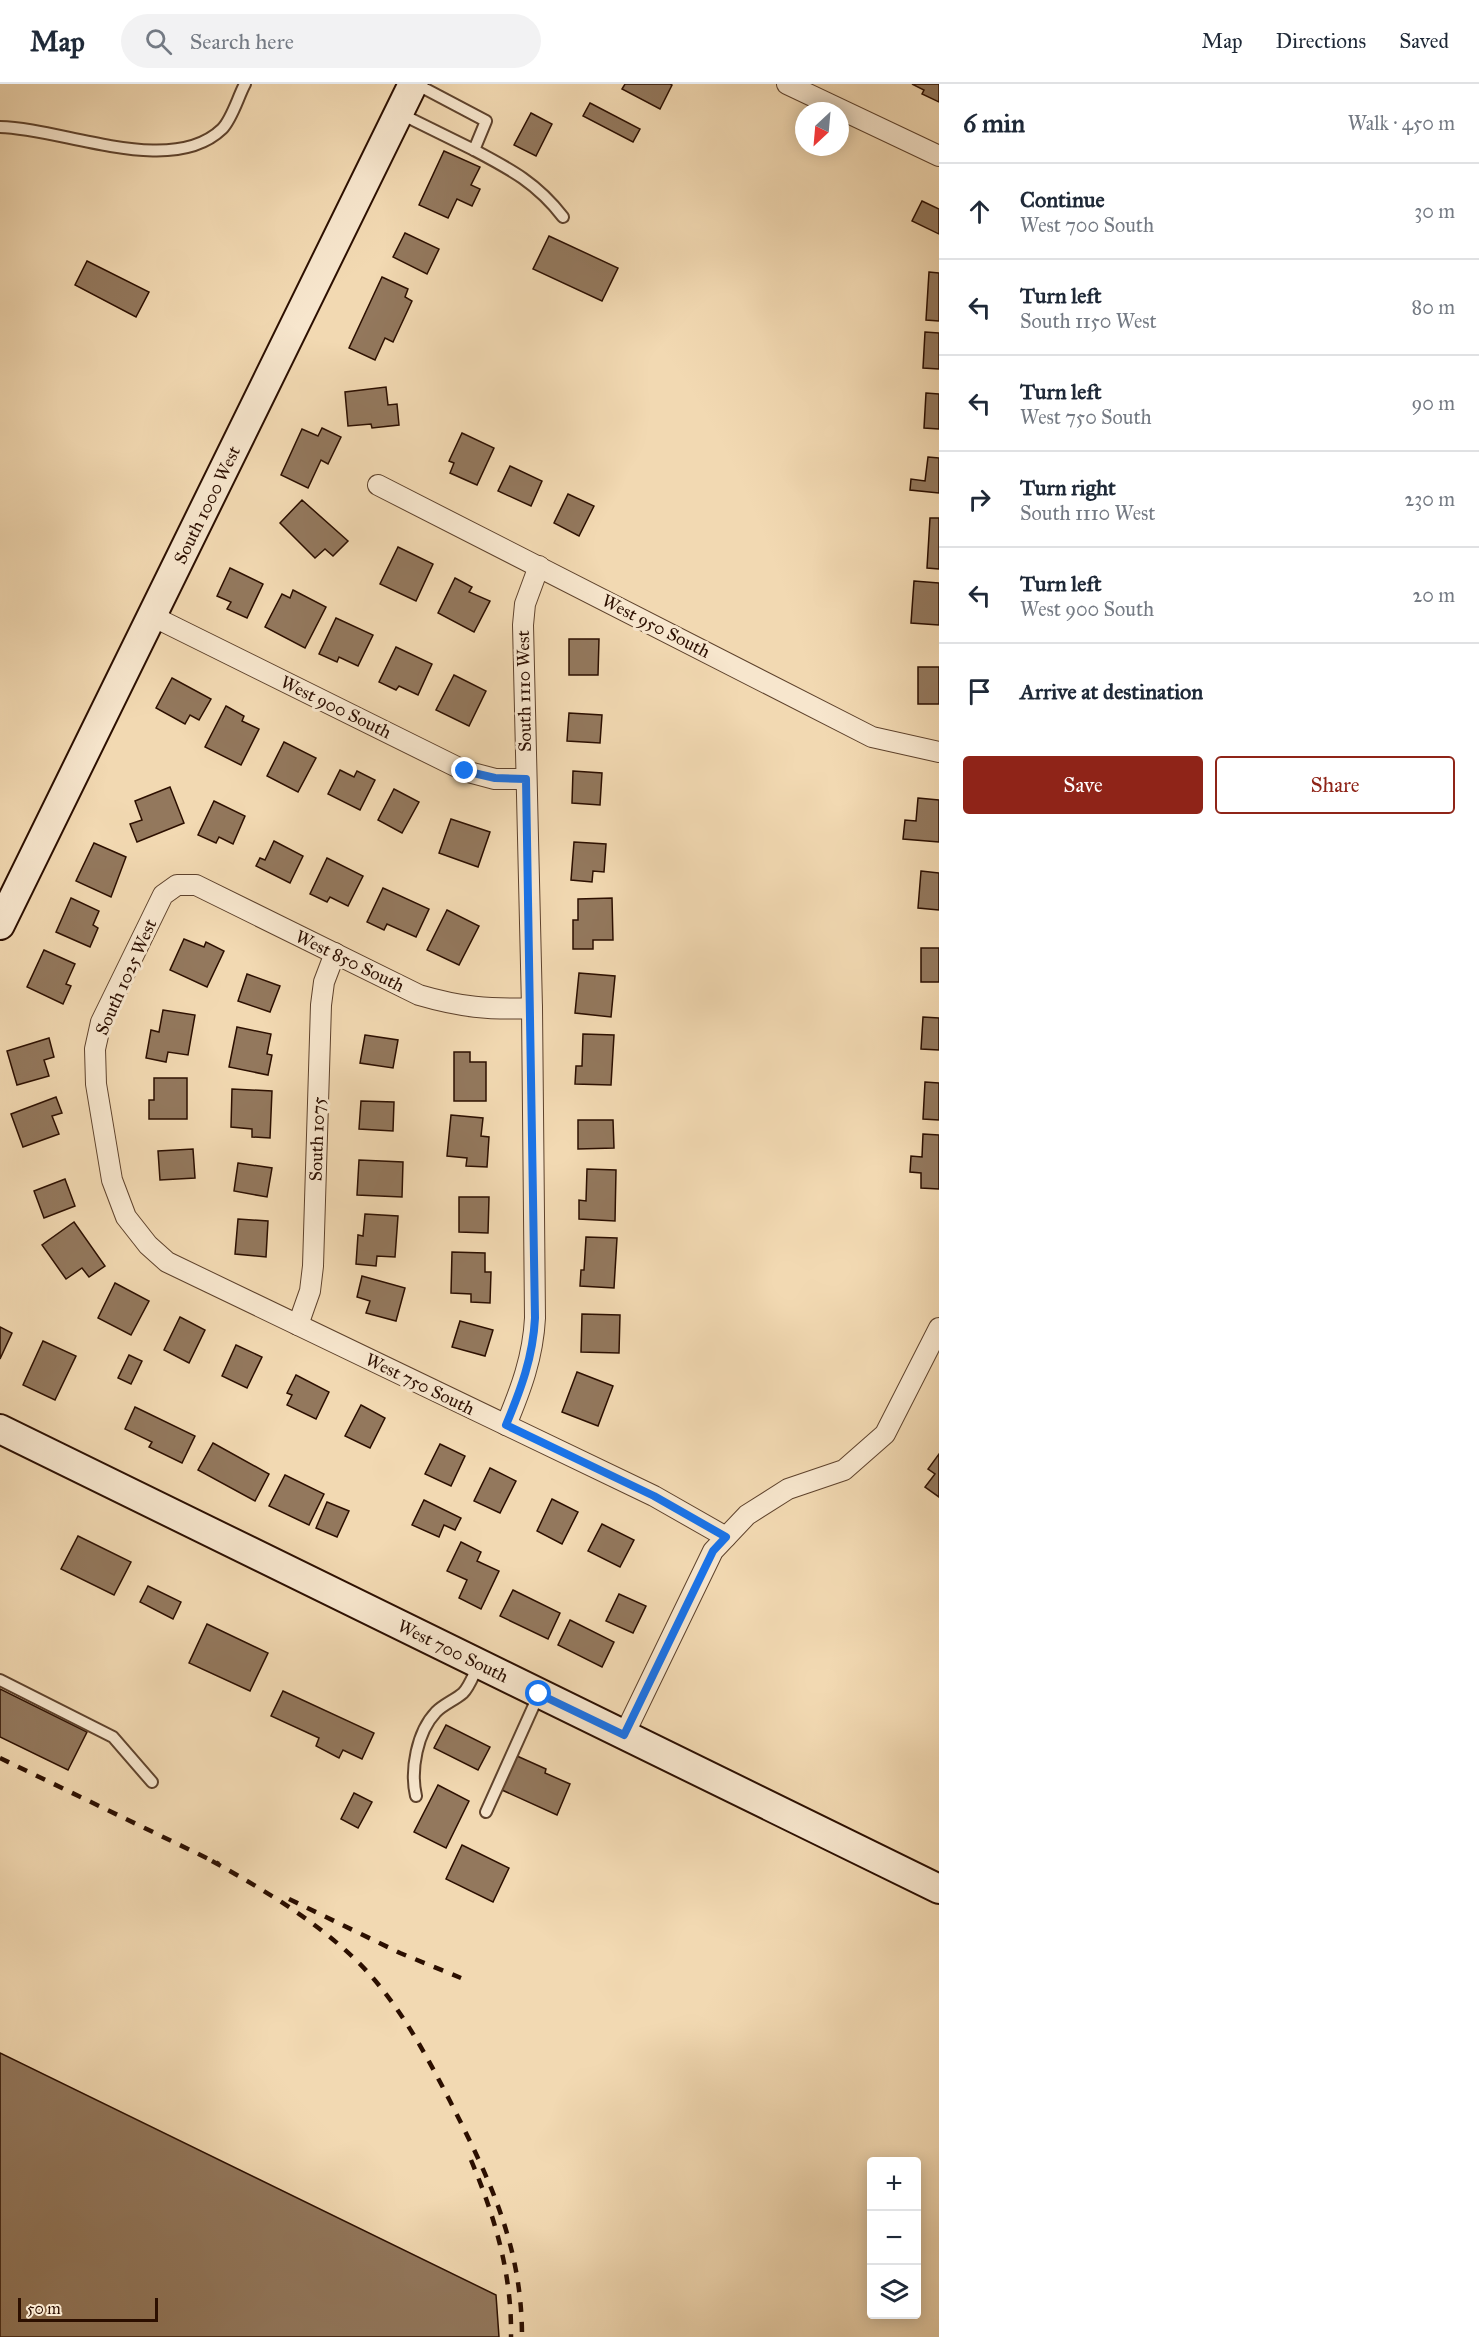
<!DOCTYPE html>
<html lang="en">
<head>
<meta charset="utf-8">
<style>
	:root { --surface:#fff; --page:#f2f2f3; --text:#1f2937; --muted:#747a83; --line:#e0e1e3; --accent:#8f2418 }
	body { margin:0; font-family:"IM FELL Great Primer",serif; background:var(--page); color:var(--text) }
	.controls { position:absolute; right:18px; bottom:18px; display:grid; overflow:hidden; border-radius:6px; box-shadow:0 3px 15px #0003 }
	.controls button { width:54px; height:54px; display:grid; place-items:center; padding:0; border:0; border-bottom:2px solid var(--line); background:var(--surface); color:var(--text); font:30px sans-serif }
	.compass { position:absolute; left:795px; top:18px; width:54px; height:54px; border-radius:50%; background:var(--surface); box-shadow:0 3px 15px #0003; rotate:206deg }
	.scale { position:absolute; left:18px; bottom:15px; width:140px; box-sizing:border-box; padding-left:6px; border:3px solid #2c0f00; border-top:0; font-size:16px; line-height:21px; white-space:nowrap; color:#2c0f00; -webkit-text-stroke:4px #f7e6cd; paint-order:stroke }
	.stop { position:absolute; width:18px; height:18px; margin:-14px; border:4px solid #1a73e8; border-radius:50%; background:#fff }
	.stop.end { background:#1a73e8; border-color:#fff; box-shadow:0 2px 6px #0008 }
	.list { margin:0; padding:0; list-style:none }
	h2 { display:flex; justify-content:space-between; align-items:center; height:78px; margin:0; padding:0 24px; font-size:26px }
	h2 small { font-size:20px; font-weight:400; color:var(--muted) }
	.list li { display:grid; grid-template-columns:39px 1fr auto; gap:18px; align-items:center; box-sizing:border-box; height:96px; padding:0 24px; border-top:2px solid var(--line) }
	.list b { display:block; font-size:22px; white-space:nowrap }
	.list p { margin:0; font-size:20px; white-space:nowrap; color:var(--muted) }
	.list em { font-size:20px; font-style:normal; color:var(--muted) }
	.actions { display:flex; gap:12px; padding:18px 24px }
	.actions a { flex:1; padding:14px 0; border:2px solid var(--accent); border-radius:6px; text-align:center; font-size:21px; color:var(--accent) }
	.actions .main { background:var(--accent); color:#fff }
	.icon { flex:none; width:33px; height:33px; fill:none; stroke:currentColor; stroke-width:2; stroke-linecap:round; stroke-linejoin:round }
	.map { position:relative; flex:none; width:939px; height:2253px; overflow:hidden }
	header { display:flex; align-items:center; gap:36px; box-sizing:border-box; height:84px; padding:0 30px; background:var(--surface); border-bottom:2px solid var(--line) }
	header strong { font-size:28px }
	nav { display:flex; gap:33px; margin-inline-start:auto; font-size:21px }
	.search { width:420px; height:54px; background:var(--page); display:flex; align-items:center; gap:15px; box-sizing:border-box; padding:0 21px; border-radius:33px; color:var(--muted); font-size:22px }
	main { display:flex }
	aside { flex:1; background:var(--surface) }
	.map>svg:first-child { display:block }
	.building { fill:#93785d; stroke:#2c0f00; stroke-width:1.5 }
	.lines { fill:none; stroke-linecap:round; stroke-linejoin:round }
	.lane-casing { stroke:#5e422c; stroke-width:14 }
	.street-casing { stroke:#5e422c; stroke-width:22 }
	.secondary-casing { stroke:#2c0f00; stroke-width:32 }
	.lane { stroke:#f7e6cd; stroke-width:10 }
	.street { stroke:#f7e6cd; stroke-width:20 }
	.secondary { stroke:#f7e6cd; stroke-width:28 }
	.rail { stroke:#2c0f00; stroke-width:4.5; stroke-dasharray:10 10; stroke-linecap:butt }
	.route { stroke:#1a73e8; stroke-width:8 }
	.labels { text-anchor:middle; stroke-width:6; stroke-linejoin:round; paint-order:stroke }
	.street-label { font-size:18px; fill:#2c0f00; stroke:#f7e6cd }
</style>
</head>
<body>
<header>
<strong>Map</strong>
<div class="search"><svg class="icon" aria-label="search" viewBox="0 0 24 24"><circle cx="10" cy="10" r="6"/><path d="M15 15l6 6"/></svg>Search here</div>
<nav><a>Map</a><a>Directions</a><a>Saved</a></nav>
</header>
<main>
<div class="map">
<svg width="939" height="2253" viewBox="0 0 939 2253">
	<rect width="100%" height="100%" fill="#f2d9b2"/>
	<filter id="stains"><feTurbulence type="fractalNoise" baseFrequency=".00333" numOctaves="4"/><feColorMatrix values="0 0 0 0 .2 0 0 0 0 .09 0 0 0 0 .02 0 0 0 .5 -.17"/></filter>
	<radialGradient id="worn" r=".72"><stop offset=".6" stop-color="#630" stop-opacity="0"/><stop offset="1" stop-color="#630" stop-opacity=".3"/></radialGradient>
	<!-- building -->
	<g class="building">
		<path d="M625,0H670L672,1L660,25L622,5Z"/>
		<path d="M912,0H939V18L922,10L924,6Z"/>
		<path d="M590,19L640,45L633,58L583,32Z"/>
		<path d="M531,29L552,40L536,72L514,61Z"/>
		<path d="M444,67L480,83L471,101L480,105L472,122L457,115L448,134L419,121Z"/>
		<path d="M922,117L939,125V150L912,137Z"/>
		<path d="M405,149L439,165L427,190L393,173Z"/>
		<path d="M549,152L618,184L602,217L533,185Z"/>
		<path d="M87,177L149,208L136,233L75,201Z"/>
		<path d="M929,188L939,189V237L926,236Z"/>
		<path d="M382,193L408,205L405,213L412,217L393,258L385,254L375,276L349,264Z"/>
		<path d="M925,248L939,249V285L923,284Z"/>
		<path d="M386,303L388,321L397,320L399,341L372,344L371,340L348,342L345,308Z"/>
		<path d="M926,309L939,310V345L924,344Z"/>
		<path d="M322,344L341,353L328,380L321,376L308,404L281,391L302,345L318,352Z"/>
		<path d="M462,349L494,364L477,401L450,389L454,379L449,377Z"/>
		<path d="M928,373L939,374V409L910,406L911,395L925,397Z"/>
		<path d="M510,382L542,397L531,422L498,407Z"/>
		<path d="M568,410L594,422L579,452L554,439Z"/>
		<path d="M302,416L348,457L333,472L325,465L315,474L280,439Z"/>
		<path d="M930,434H939V485L927,484Z"/>
		<path d="M398,463L433,480L416,517L380,500Z"/>
		<path d="M230,484L263,500L247,534L227,525L231,518L217,512Z"/>
		<path d="M455,494L472,503L469,508L490,517L474,548L438,529Z"/>
		<path d="M914,497L939,499V541L911,539Z"/>
		<path d="M293,506L326,523L305,564L265,543L282,510L290,514Z"/>
		<path d="M336,534L373,551L358,582L339,573L337,578L319,570Z"/>
		<path d="M569,555H599L598,591H569Z"/>
		<path d="M396,563L432,580L418,611L399,602L396,606L379,598Z"/>
		<rect x="918" y="583" width="21" height="37"/>
		<path d="M454,591L486,607L469,642L436,626Z"/>
		<path d="M172,594L211,615L199,636L190,631L185,640L156,624Z"/>
		<path d="M226,622L244,632L242,637L259,645L241,681L205,663Z"/>
		<path d="M569,629L602,631L600,659L567,657Z"/>
		<path d="M284,658L316,674L298,708L267,692Z"/>
		<path d="M340,686L354,693L357,687L375,696L360,726L328,710Z"/>
		<path d="M573,687L602,689L600,721L572,719Z"/>
		<path d="M170,703L184,739L137,758L130,740L142,736L135,717Z"/>
		<path d="M394,705L419,718L402,749L378,736Z"/>
		<path d="M918,714L939,716V758L903,755L905,736L916,737Z"/>
		<path d="M214,717L245,732L233,760L219,753L216,759L198,751Z"/>
		<path d="M451,735L490,748L478,783L439,769Z"/>
		<path d="M274,757L303,772L290,799L256,782L260,774L265,776Z"/>
		<path d="M574,758L606,760L604,788L593,787L592,798L571,796Z"/>
		<path d="M94,759L126,773L111,813L76,797Z"/>
		<path d="M327,774L363,792L348,822L330,813L327,818L310,810Z"/>
		<path d="M921,787L939,789V826L918,824Z"/>
		<path d="M383,804L429,825L416,853L387,840L384,846L367,838Z"/>
		<path d="M71,814L99,827L93,841L98,844L90,863L56,848Z"/>
		<path d="M612,814L613,856H593V865H573V836H578V815Z"/>
		<path d="M447,826L479,842L459,881L427,866Z"/>
		<path d="M184,855L204,863L206,858L224,867L207,903L170,886Z"/>
		<rect x="921" y="864" width="18" height="34"/>
		<path d="M44,866L75,880L66,900L71,902L63,920L27,903Z"/>
		<path d="M579,889L615,892L611,933L575,929Z"/>
		<path d="M247,890L280,902L270,928L238,917Z"/>
		<path d="M163,926L195,931L188,971L168,968L166,978L146,974L151,946L159,948Z"/>
		<path d="M923,933L939,934V966L921,965Z"/>
		<path d="M237,943L271,950L267,970L272,971L268,991L229,983Z"/>
		<path d="M583,950L614,951L611,1001L575,1000L576,982H582Z"/>
		<path d="M365,951L398,956L393,984L360,979Z"/>
		<path d="M49,954L54,973L44,976L49,992L17,1001L7,967Z"/>
		<path d="M454,968H470V978H486V1017H454Z"/>
		<path d="M154,994H187V1035H149V1016H154Z"/>
		<path d="M925,998L939,999V1036L923,1035Z"/>
		<path d="M232,1005L272,1007L270,1054L252,1053V1045L231,1043Z"/>
		<path d="M56,1013L62,1029L52,1032L59,1050L23,1063L11,1030Z"/>
		<path d="M361,1017L394,1018L393,1047L359,1045Z"/>
		<path d="M451,1031L483,1034L481,1052L489,1053L487,1083L466,1082L467,1074L447,1072Z"/>
		<path d="M578,1036H613L614,1064L578,1065Z"/>
		<path d="M923,1050L939,1051V1105L921,1104V1089L910,1088L911,1072L922,1073Z"/>
		<path d="M193,1065L195,1094L160,1096L158,1067Z"/>
		<path d="M359,1076L403,1078L402,1113L357,1111Z"/>
		<path d="M238,1079L272,1084L267,1113L234,1107Z"/>
		<path d="M587,1085L616,1086L615,1137L579,1135V1116L586,1117Z"/>
		<path d="M65,1095L75,1122L44,1134L34,1107Z"/>
		<path d="M459,1113H489L488,1149L459,1148Z"/>
		<path d="M365,1130L398,1132L395,1173L377,1172L376,1182L356,1180L358,1151L363,1152Z"/>
		<path d="M238,1135L268,1137L266,1173L235,1170Z"/>
		<path d="M74,1138L105,1182L89,1193L82,1184L66,1195L42,1161Z"/>
		<path d="M586,1153L617,1154L614,1204L580,1202L581,1186H584Z"/>
		<path d="M452,1168L485,1169V1188H491L490,1219L471,1218V1210L451,1209Z"/>
		<path d="M362,1192L405,1204L396,1237L366,1229L370,1217L357,1213Z"/>
		<path d="M115,1199L149,1217L131,1251L98,1234Z"/>
		<path d="M582,1230L620,1231L619,1269L581,1268Z"/>
		<path d="M180,1233L205,1246L189,1279L164,1266Z"/>
		<path d="M460,1237L493,1246L485,1272L452,1263Z"/>
		<path d="M0,1243L12,1249L0,1275Z"/>
		<path d="M43,1257L76,1272L55,1316L23,1301Z"/>
		<path d="M236,1261L262,1273L247,1304L222,1292Z"/>
		<path d="M129,1271L142,1277L131,1300L118,1294Z"/>
		<path d="M577,1288L613,1302L598,1342L562,1328Z"/>
		<path d="M296,1291L329,1308L316,1335L287,1321L292,1311L287,1309Z"/>
		<path d="M361,1321L385,1334L370,1364L345,1352Z"/>
		<path d="M135,1323L195,1352L182,1379L149,1363L152,1358L125,1345Z"/>
		<path d="M213,1359L269,1390L255,1417L198,1386Z"/>
		<path d="M440,1360L465,1372L451,1402L425,1390Z"/>
		<path d="M939,1370V1413L925,1403L935,1390L928,1385Z"/>
		<path d="M490,1384L516,1397L500,1429L474,1417Z"/>
		<path d="M285,1391L324,1410L309,1441L269,1422Z"/>
		<path d="M552,1415L578,1428L562,1460L537,1447Z"/>
		<path d="M424,1416L461,1434L455,1446L444,1441L439,1453L412,1441Z"/>
		<path d="M327,1418L349,1427L337,1453L316,1444Z"/>
		<path d="M602,1440L634,1456L620,1483L588,1467Z"/>
		<path d="M78,1452L131,1478L114,1511L61,1485Z"/>
		<path d="M461,1458L481,1468L477,1477L499,1487L481,1525L459,1514L467,1496L447,1487Z"/>
		<path d="M148,1502L181,1518L173,1535L140,1518Z"/>
		<path d="M513,1506L560,1529L548,1555L500,1532Z"/>
		<path d="M619,1510L646,1522L633,1549L606,1537Z"/>
		<path d="M570,1536L614,1558L602,1583L558,1561Z"/>
		<path d="M207,1540L268,1569L250,1607L189,1579Z"/>
		<path d="M0,1605L87,1648L68,1686L0,1653Z"/>
		<path d="M283,1607L374,1649L362,1675L343,1666L339,1674L316,1662L319,1654L271,1632Z"/>
		<path d="M446,1641L490,1663L478,1686L434,1664Z"/>
		<path d="M517,1672L546,1685L545,1689L570,1700L557,1731L502,1706Z"/>
		<path d="M438,1701L469,1717L446,1764L414,1748Z"/>
		<path d="M354,1709L372,1718L358,1744L341,1735Z"/>
		<path d="M462,1761L509,1784L493,1818L446,1795Z"/>
		<path d="M0,1969L496,2211L499,2253H0Z"/>
	</g>
	<g class="lines">
		<!-- lane casing -->
		<g class="lane-casing">
			<g id="lane">
				<path d="M401,30L474,66L486,37L416,0"/>
				<path d="M0,43C62,44 171,94 222,45C232,35 238,13 245,0"/>
				<path d="M474,66C510,85 537,99 563,133"/>
				<path d="M0,1596L113,1653L152,1698"/>
				<path d="M416,1712C410,1686 417,1648 436,1628C444,1620 455,1616 463,1609C470,1602 474,1589 479,1580"/>
				<path d="M486,1728L539,1610"/>
			</g>
		</g>
		<!-- street casing -->
		<g class="street-casing">
			<g id="street">
				<path d="M787,0L939,72"/>
				<path d="M378,401L872,653L939,668"/>
				<path d="M152,532L465,687L495,695H526"/>
				<path d="M532,924C489,926 460,923 419,911L196,801H177L163,811L101,938L95,965L96,1000L112,1096L126,1133L148,1161L167,1178L654,1412L726,1453"/>
				<path d="M298,1241L310,1207L313,1182L321,921L324,898L335,869"/>
				<path d="M506,1341C521,1305 533,1273 535,1234L532,924L523,541L525,520L539,482"/>
				<path d="M624,1651L713,1467L747,1431L788,1405L844,1386L885,1350L939,1244"/>
			</g>
		</g>
		<!-- secondary casing -->
		<g class="secondary-casing">
			<g id="secondary">
				<path d="M0,841L413,0"/>
				<path d="M0,1345L939,1805"/>
			</g>
		</g>
		<!-- lane -->
		<use href="#lane" class="lane"/>
		<!-- street -->
		<use href="#street" class="street"/>
		<!-- secondary -->
		<use href="#secondary" class="secondary"/>
		<!-- rail -->
		<g class="rail">
			<path d="M0,1674L219,1780"/>
			<path d="M212,1777C264,1806 315,1836 358,1878C398,1918 424,1967 450,2017C490,2096 522,2162 522,2253"/>
			<path d="M289,1815L400,1869L461,1894"/>
			<path d="M471,2076C495,2133 512,2190 511,2253"/>
		</g>
	</g>
	<g class="lines">
		<!-- route -->
		<path class="route" d="M465,687L495,694L526,695L535,1234C533,1273 521,1305 506,1341L654,1412L726,1453L713,1467L624,1651L539,1610"/>
	</g>
	<g class="labels">
		<!-- street labels -->
		<g class="street-label">
			<text transform="translate(207 421) rotate(-64)" y="6">South 1000 West</text>
			<text transform="translate(656 542) rotate(27)" y="6">West 950 South</text>
			<text transform="translate(524 607) rotate(-91)" y="6">South 1110 West</text>
			<text transform="translate(336 623) rotate(26)" y="6">West 900 South</text>
			<text transform="translate(350 877) rotate(26)" y="6">West 850 South</text>
			<text transform="translate(126 893) rotate(-66)" y="6">South 1025 West</text>
			<text transform="translate(317 1055) rotate(-88)" y="6">South 1075</text>
			<text transform="translate(420 1300) rotate(26)" y="6">West 750 South</text>
			<text transform="translate(453 1567) rotate(26)" y="6">West 700 South</text>
		</g>
	</g>
	<rect width="100%" height="100%" filter="url(#stains)"/>
	<rect width="100%" height="100%" fill="url(#worn)"/>
</svg>
<div class="controls">
<button>+</button>
<button>−</button>
<button><svg class="icon" aria-label="layers" viewBox="0 0 24 24"><path d="M12 4l9 5-9 5-9-5zM3 14l9 5 9-5"/></svg></button>
</div>
<svg class="compass" viewBox="-18 -18 36 36"><path d="M0-13l5 13h-10z" fill="#e53935"/><path d="M0 13l5-13h-10z" fill="#747a83"/></svg>
<div class="scale">50 m</div>
<div class="stop" style="left:539px;top:1610px"></div>
<div class="stop end" style="left:465px;top:687px"></div>
</div>
<aside>
<h2>6 min<small>Walk · 450 m</small></h2>
<ul class="list">
<li><svg class="icon" aria-label="ahead" viewBox="0 0 24 24"><path d="M12 20V5M6 11l6-6 6 6"/></svg><div><b>Continue</b><p>West 700 South</p></div><em>30 m</em></li>
<li><svg class="icon" aria-label="left" viewBox="0 0 24 24"><path d="M17 20v-9H6M10 6l-5 5 5 5"/></svg><div><b>Turn left</b><p>South 1150 West</p></div><em>80 m</em></li>
<li><svg class="icon" aria-label="left" viewBox="0 0 24 24"><path d="M17 20v-9H6M10 6l-5 5 5 5"/></svg><div><b>Turn left</b><p>West 750 South</p></div><em>90 m</em></li>
<li><svg class="icon" aria-label="right" viewBox="0 0 24 24"><path d="M7 20v-9h11M14 6l5 5-5 5"/></svg><div><b>Turn right</b><p>South 1110 West</p></div><em>230 m</em></li>
<li><svg class="icon" aria-label="left" viewBox="0 0 24 24"><path d="M17 20v-9H6M10 6l-5 5 5 5"/></svg><div><b>Turn left</b><p>West 900 South</p></div><em>20 m</em></li>
<li><svg class="icon" aria-label="arrive" viewBox="0 0 24 24"><path d="M6 21V4h12l-3 4 3 4H6"/></svg><div><b>Arrive at destination</b></div></li>
</ul>
<div class="actions"><a class="main">Save</a><a>Share</a></div>
</aside>
</main>
</body>
</html>
